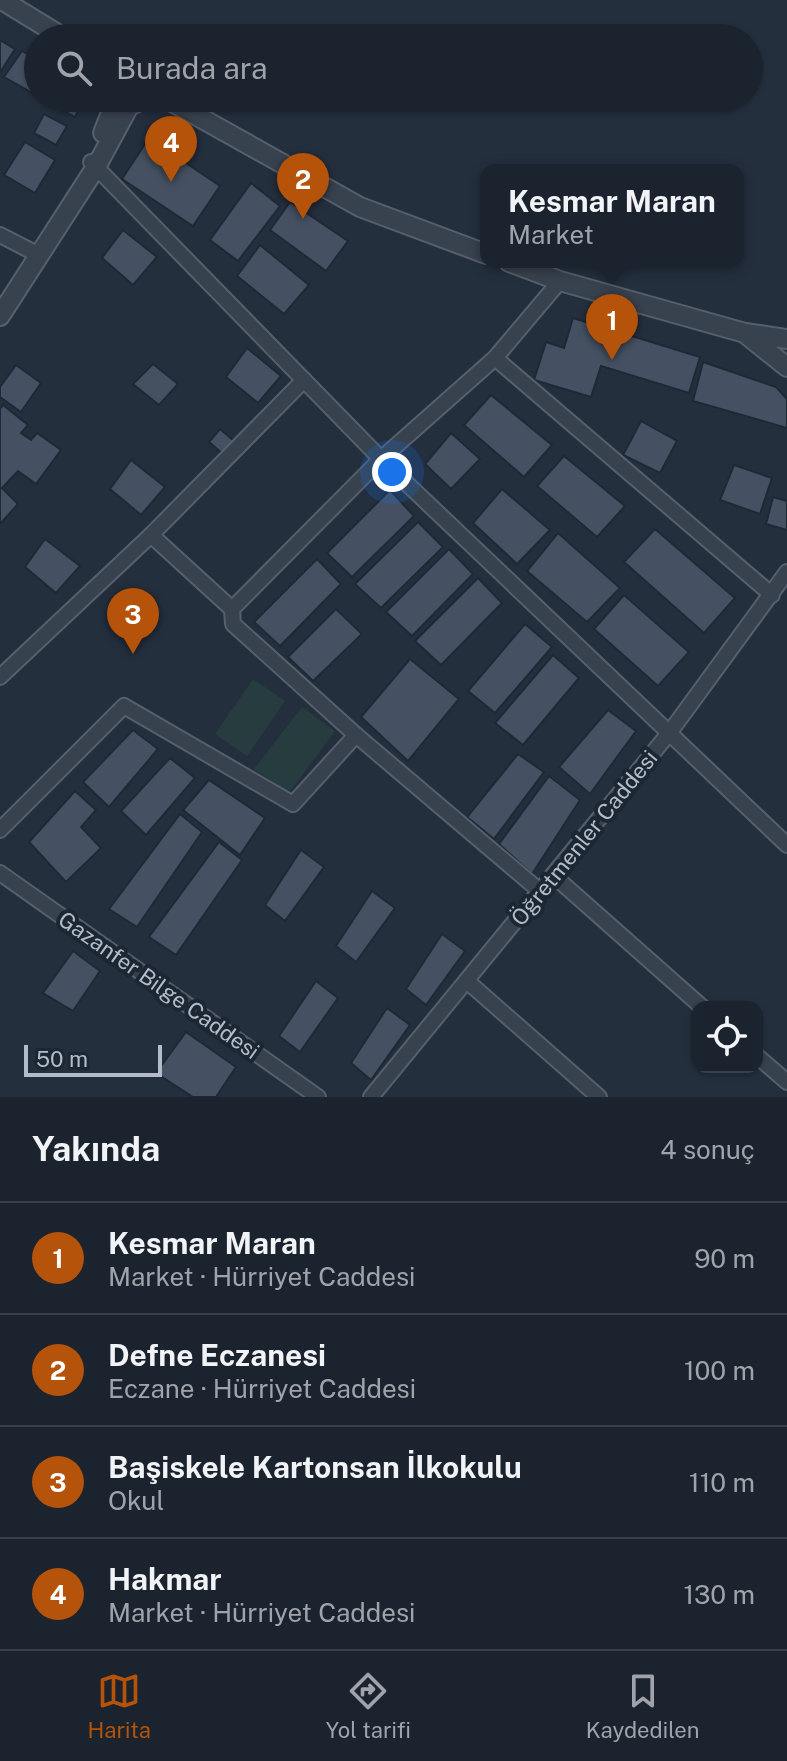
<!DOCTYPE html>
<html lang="tr">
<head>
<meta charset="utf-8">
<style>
	:root { --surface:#1b232e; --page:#282f3a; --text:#f1f3f6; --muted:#a0a4aa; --line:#39404a; --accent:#b45309 }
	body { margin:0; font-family:"Public Sans",sans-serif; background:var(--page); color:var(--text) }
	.controls { position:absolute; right:24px; bottom:24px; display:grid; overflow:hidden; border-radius:16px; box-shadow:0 2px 6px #0004 }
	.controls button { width:72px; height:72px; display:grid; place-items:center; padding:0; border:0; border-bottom:2px solid var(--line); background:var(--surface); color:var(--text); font:40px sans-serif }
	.scale { position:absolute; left:24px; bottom:20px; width:138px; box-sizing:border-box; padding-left:8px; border:4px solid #b4bcc9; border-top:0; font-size:22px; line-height:28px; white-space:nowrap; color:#b4bcc9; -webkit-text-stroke:6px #1d2633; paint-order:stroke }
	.you { position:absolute; left:392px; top:472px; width:28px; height:28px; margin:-20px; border:6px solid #fff; border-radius:50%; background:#1a73e8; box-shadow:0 0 0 12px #1a73e833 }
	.badge { display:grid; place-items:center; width:52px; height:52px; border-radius:50%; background:var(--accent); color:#fff; font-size:26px; font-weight:700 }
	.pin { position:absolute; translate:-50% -66px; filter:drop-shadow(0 2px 4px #0008) }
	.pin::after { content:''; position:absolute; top:42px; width:28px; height:24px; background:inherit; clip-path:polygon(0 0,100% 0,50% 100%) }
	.popup { position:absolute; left:480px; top:164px; width:264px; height:104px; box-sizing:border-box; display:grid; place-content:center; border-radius:16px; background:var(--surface); filter:drop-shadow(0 2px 6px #0005); font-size:26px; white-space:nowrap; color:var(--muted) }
	.popup b { font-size:30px; color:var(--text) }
	.popup::after { content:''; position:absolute; left:50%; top:100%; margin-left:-16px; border:16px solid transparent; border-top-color:var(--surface) }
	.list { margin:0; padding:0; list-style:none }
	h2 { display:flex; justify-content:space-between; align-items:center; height:104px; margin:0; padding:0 32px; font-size:34px }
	h2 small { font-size:26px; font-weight:400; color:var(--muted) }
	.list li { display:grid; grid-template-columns:52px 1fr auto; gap:24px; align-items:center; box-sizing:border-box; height:112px; padding:0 32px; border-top:2px solid var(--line) }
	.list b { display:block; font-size:30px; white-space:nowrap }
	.list p { margin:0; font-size:26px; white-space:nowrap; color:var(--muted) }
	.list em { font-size:26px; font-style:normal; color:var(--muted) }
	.icon { flex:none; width:44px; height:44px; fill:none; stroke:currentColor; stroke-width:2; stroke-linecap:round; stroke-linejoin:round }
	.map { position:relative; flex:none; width:787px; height:1097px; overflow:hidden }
	.search { position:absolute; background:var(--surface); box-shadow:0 2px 6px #0004; left:24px; right:24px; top:24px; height:88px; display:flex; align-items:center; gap:20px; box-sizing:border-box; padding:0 28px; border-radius:44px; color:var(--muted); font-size:30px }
	.sheet { height:552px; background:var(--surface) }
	nav { display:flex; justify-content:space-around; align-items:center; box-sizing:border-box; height:112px; border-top:2px solid var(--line); background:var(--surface); font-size:22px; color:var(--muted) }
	nav a { display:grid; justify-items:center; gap:4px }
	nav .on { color:var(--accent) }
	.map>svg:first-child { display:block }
	.green { fill:#263c3f }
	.building { fill:#455162; stroke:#1f2835; stroke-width:2 }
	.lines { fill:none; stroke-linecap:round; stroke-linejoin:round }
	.minor-casing { stroke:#565f6c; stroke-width:18 }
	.tertiary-casing { stroke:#565f6c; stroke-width:22 }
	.minor { stroke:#38414e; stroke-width:14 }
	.tertiary { stroke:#38414e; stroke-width:18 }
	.labels { text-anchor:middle; stroke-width:8; stroke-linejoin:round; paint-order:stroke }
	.street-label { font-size:22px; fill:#b4bcc9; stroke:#1d2633 }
</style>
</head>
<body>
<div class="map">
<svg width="787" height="1097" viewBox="0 0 787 1097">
	<rect width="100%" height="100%" fill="#242f3e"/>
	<!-- green -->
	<g class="green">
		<path d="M253,679L285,701L247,756L215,734Z"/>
		<path d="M302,707L335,731L289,793L254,769Z"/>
	</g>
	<!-- building -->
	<g class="building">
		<path d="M0,40L15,49L1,71L0,70Z"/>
		<path d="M22,51L38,60V96L4,77Z"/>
		<path d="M41,98H84L75,117Z"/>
		<path d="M44,114L67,126L56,145L34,133Z"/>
		<path d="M149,138L220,186L193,226L122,179Z"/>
		<path d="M25,142L55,160L35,193L4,175Z"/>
		<path d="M251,183L280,206L238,261L210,240Z"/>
		<path d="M290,202L348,241L326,271L270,230Z"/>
		<path d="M123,230L157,257L133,285L102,258Z"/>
		<path d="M260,245L309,285L284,314L237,276Z"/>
		<path d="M573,318L700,357L689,393L601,366L591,397L534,380L546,342L564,348Z"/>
		<path d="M247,348L281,376L258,403L226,377Z"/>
		<path d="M703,362L776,387L787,399V428L693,401Z"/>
		<path d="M153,364L178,384L159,405L133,384Z"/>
		<path d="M16,365L41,383L21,412L0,397V387Z"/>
		<path d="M491,395L552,445L524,477L464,425Z"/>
		<path d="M3,405L28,425L21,433L31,440L37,433L61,450L36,484L18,471L2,488L18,504L0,524V409Z"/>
		<path d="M641,421L677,441L660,473L623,455Z"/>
		<path d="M220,429L234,441L223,454L209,442Z"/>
		<path d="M451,433L480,459L451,489L425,464Z"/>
		<path d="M564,456L625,506L597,537L537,486Z"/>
		<path d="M131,460L165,487L141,515L110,489Z"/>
		<path d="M734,465L772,478L760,514L720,500Z"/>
		<path d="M502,489L550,530L517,564L473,523Z"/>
		<path d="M390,490L414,516L352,577L327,553Z"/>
		<path d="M773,497L787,501V530L766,524Z"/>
		<path d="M418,522L443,547L381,608L355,584Z"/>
		<path d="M655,529L735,598L704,633L624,562Z"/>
		<path d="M558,533L620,588L587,622L527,571Z"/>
		<path d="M45,539L80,566L56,593L25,567Z"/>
		<path d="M449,549L473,574L412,636L386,612Z"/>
		<path d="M317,559L341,584L280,646L254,622Z"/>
		<path d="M478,578L502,603L441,665L415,641Z"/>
		<path d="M624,595L689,652L658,686L594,629Z"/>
		<path d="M336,609L362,634L313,681L288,657Z"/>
		<path d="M525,624L552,647L495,713L468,691Z"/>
		<path d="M553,655L579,678L523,745L495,723Z"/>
		<path d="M410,659L459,699L408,761L361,717Z"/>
		<path d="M608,710L636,731L590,794L559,767Z"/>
		<path d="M133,730L158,749L109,807L83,782Z"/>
		<path d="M518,754L544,772L494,839L467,817Z"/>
		<path d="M170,758L195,778L146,835L121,811Z"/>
		<path d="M549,776L580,800L532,874L499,844Z"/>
		<path d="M209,780L265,818L240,855L183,810Z"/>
		<path d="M75,791L96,810L81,827L101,848L66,882L29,842Z"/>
		<path d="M180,814L202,832L137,927L109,909Z"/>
		<path d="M219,842L242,860L176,955L149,937Z"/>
		<path d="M301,850L324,867L285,921L265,905Z"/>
		<path d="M372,891L395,908L356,962L336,946Z"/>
		<path d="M442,934L465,951L426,1005L406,989Z"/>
		<path d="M73,951L100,971L73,1011L43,993Z"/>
		<path d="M316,981L338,998L300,1052L279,1036Z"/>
		<path d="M387,1008L410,1025L371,1080L351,1063Z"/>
		<path d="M186,1032L236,1067L216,1097H193L156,1073Z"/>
	</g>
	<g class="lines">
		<!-- minor casing -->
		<g class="minor-casing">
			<g id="minor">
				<path d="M91,162L381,459L787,845"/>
				<path d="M0,235L39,255"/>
				<path d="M495,358L560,281"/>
				<path d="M151,535L232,609"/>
				<path d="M0,677L151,535L304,380"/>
				<path d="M0,830L124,706L293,804L356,735"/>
				<path d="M0,873L318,1097"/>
				<path d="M554,876L702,1007"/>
				<path d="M541,892L356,735L233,624L232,609L381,459L495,358L772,595"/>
				<path d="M468,982L599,1097"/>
				<path d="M757,1056L787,1082"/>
				<path d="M371,1097L670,732L787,572"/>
			</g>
		</g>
		<!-- tertiary casing -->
		<g class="tertiary-casing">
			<g id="tertiary">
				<path d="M2,0L64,38"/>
				<path d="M165,98L360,207L486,254"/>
				<path d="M103,133L115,103L114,98"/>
				<path d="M509,262L560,281L745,333L787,339"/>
				<path d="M0,316L96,167L129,106L146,98"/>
				<path d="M747,335L787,367"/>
			</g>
		</g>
		<!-- minor -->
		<use href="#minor" class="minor"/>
		<!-- tertiary -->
		<use href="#tertiary" class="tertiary"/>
	</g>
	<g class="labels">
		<!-- street labels -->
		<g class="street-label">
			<text transform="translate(584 838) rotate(-51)" y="8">Öğretmenler Caddesi</text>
			<text transform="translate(159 985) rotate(35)" y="8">Gazanfer Bilge Caddesi</text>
		</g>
	</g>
</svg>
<div class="controls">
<button><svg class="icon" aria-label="locate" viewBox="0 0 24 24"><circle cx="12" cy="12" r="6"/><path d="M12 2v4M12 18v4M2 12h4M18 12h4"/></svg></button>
</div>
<div class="scale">50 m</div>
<div class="you"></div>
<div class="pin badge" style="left:612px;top:360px">1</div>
<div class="popup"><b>Kesmar Maran</b>Market</div>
<div class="pin badge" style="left:303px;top:219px">2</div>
<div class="pin badge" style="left:133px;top:654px">3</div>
<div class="pin badge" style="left:171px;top:182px">4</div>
<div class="search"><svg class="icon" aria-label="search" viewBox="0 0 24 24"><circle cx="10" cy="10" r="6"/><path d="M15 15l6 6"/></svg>Burada ara</div>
</div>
<section class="sheet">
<h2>Yakında<small>4 sonuç</small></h2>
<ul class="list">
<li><span class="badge">1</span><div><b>Kesmar Maran</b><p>Market · Hürriyet Caddesi</p></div><em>90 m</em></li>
<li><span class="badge">2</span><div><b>Defne Eczanesi</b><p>Eczane · Hürriyet Caddesi</p></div><em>100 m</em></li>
<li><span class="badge">3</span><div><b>Başiskele Kartonsan İlkokulu</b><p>Okul</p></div><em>110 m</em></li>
<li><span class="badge">4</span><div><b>Hakmar</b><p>Market · Hürriyet Caddesi</p></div><em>130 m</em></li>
</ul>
</section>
<nav>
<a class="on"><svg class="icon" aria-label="map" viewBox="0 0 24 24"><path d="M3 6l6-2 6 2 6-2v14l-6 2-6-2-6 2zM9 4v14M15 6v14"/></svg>Harita</a>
<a><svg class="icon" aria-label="directions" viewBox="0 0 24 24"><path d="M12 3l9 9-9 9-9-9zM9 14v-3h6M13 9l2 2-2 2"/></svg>Yol tarifi</a>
<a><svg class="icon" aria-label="saved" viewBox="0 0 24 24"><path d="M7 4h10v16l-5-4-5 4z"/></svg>Kaydedilen</a>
</nav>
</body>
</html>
